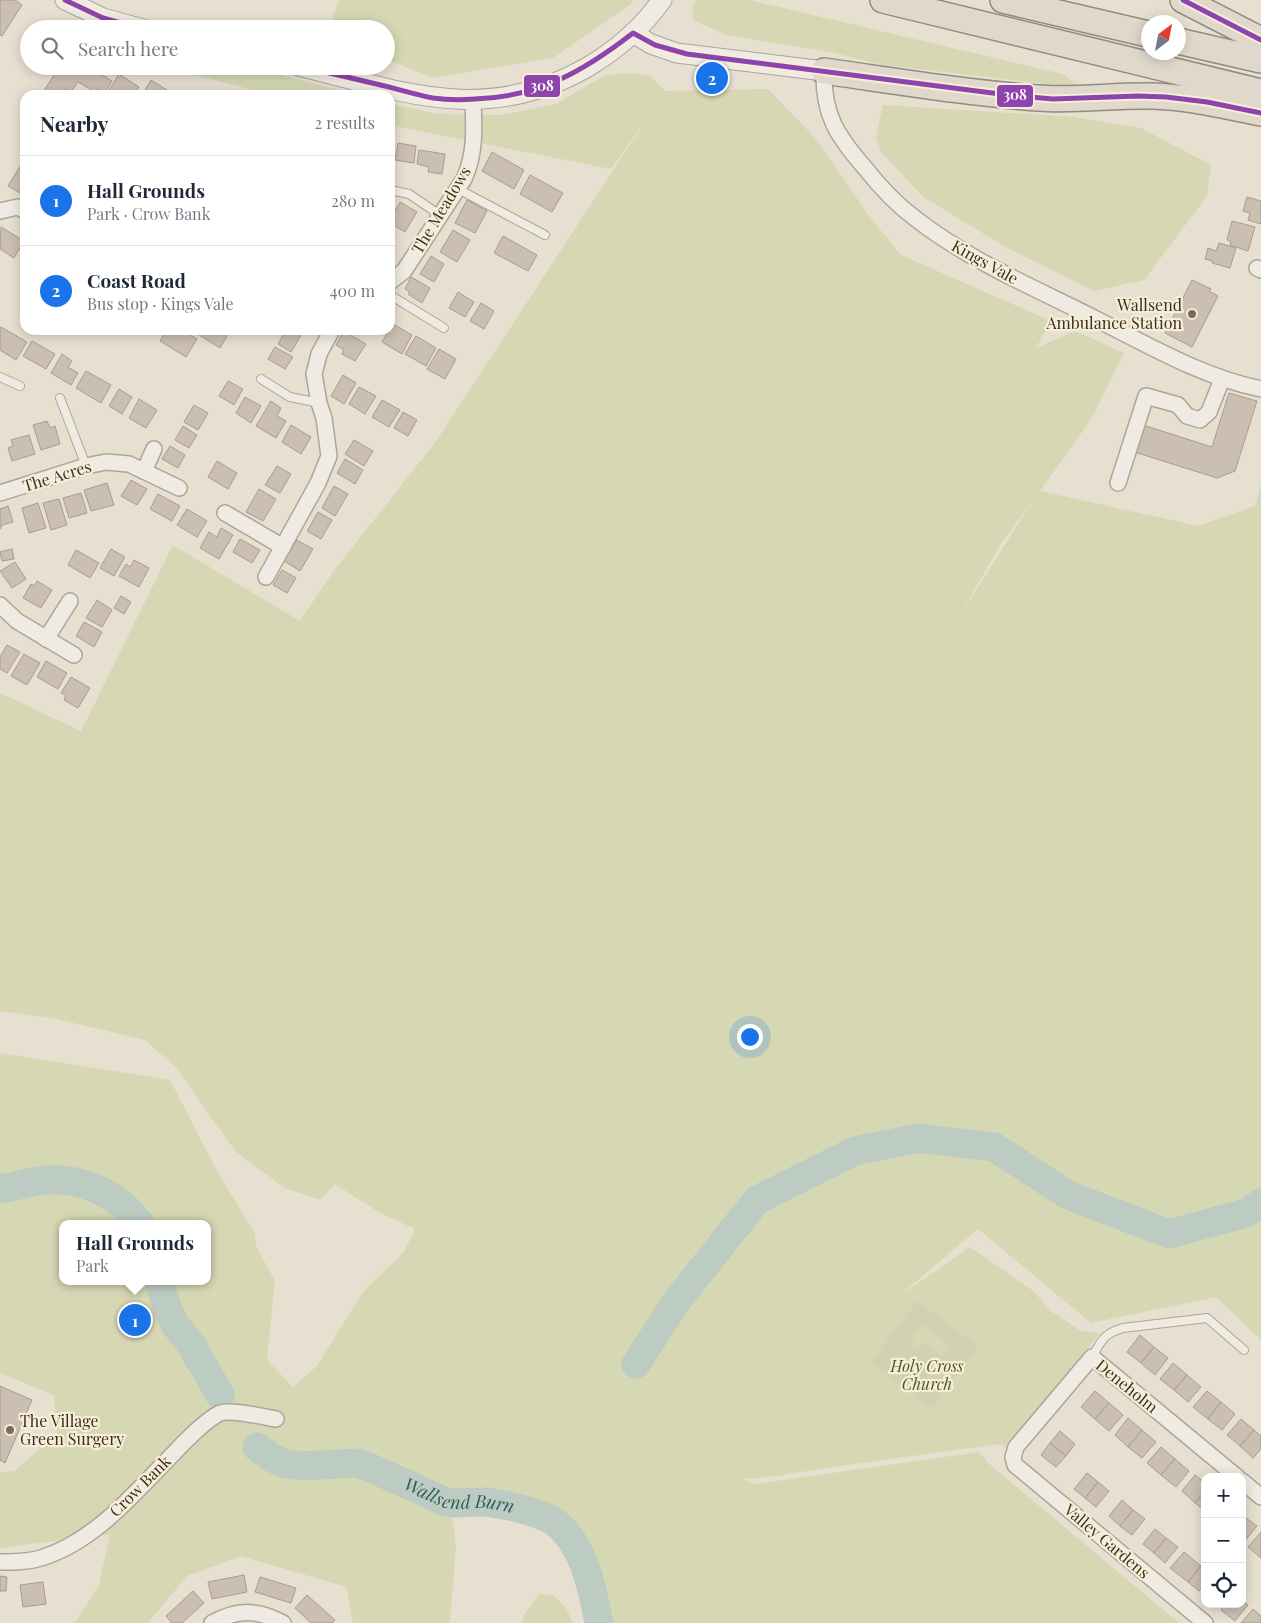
<!DOCTYPE html>
<html lang="en">
<head>
<meta charset="utf-8">
<style>
	:root { --surface:#fff; --page:#f2f2f3; --text:#1f2937; --muted:#747a83; --line:#e0e1e3; --accent:#1a73e8 }
	body { margin:0; font-family:"Playfair Display",serif; background:var(--page); color:var(--text) }
	.controls { position:absolute; right:15px; bottom:15px; display:grid; overflow:hidden; border-radius:10px; box-shadow:0 2px 12px #0003 }
	.controls button { width:45px; height:45px; display:grid; place-items:center; padding:0; border:0; border-bottom:1px solid var(--line); background:var(--surface); color:var(--text); font:25px sans-serif }
	.compass { position:absolute; left:1141px; top:15px; width:45px; height:45px; border-radius:50%; background:var(--surface); box-shadow:0 2px 12px #0003; rotate:32deg }
	.you { position:absolute; left:749px; top:1036px; width:18px; height:18px; margin:-12px; border:4px solid #fff; border-radius:50%; background:#1a73e8; box-shadow:0 0 0 8px #1a73e833 }
	.badge { display:grid; place-items:center; width:32px; height:32px; border-radius:50%; background:var(--accent); color:#fff; font-size:16px; font-weight:700 }
	.pin { position:absolute; translate:-50% -50%; border:2px solid #fff; box-shadow:0 1px 5px #0006 }
	.popup { position:absolute; left:59px; top:1220px; width:152px; height:65px; box-sizing:border-box; display:grid; place-content:center; border-radius:10px; background:var(--surface); filter:drop-shadow(0 1px 4px #0005); font-size:16px; white-space:nowrap; color:var(--muted) }
	.popup b { font-size:19px; color:var(--text) }
	.popup::after { content:''; position:absolute; left:50%; top:100%; margin-left:-10px; border:10px solid transparent; border-top-color:var(--surface) }
	.list { margin:0; padding:0; list-style:none }
	h2 { display:flex; justify-content:space-between; align-items:center; height:65px; margin:0; padding:0 20px; font-size:21px }
	h2 small { font-size:16px; font-weight:400; color:var(--muted) }
	.list li { display:grid; grid-template-columns:32px 1fr auto; gap:15px; align-items:center; box-sizing:border-box; height:90px; padding:0 20px; border-top:1px solid var(--line) }
	.list b { display:block; font-size:19px; white-space:nowrap }
	.list p { margin:0; font-size:16px; white-space:nowrap; color:var(--muted) }
	.list em { font-size:16px; font-style:normal; color:var(--muted) }
	.icon { flex:none; width:28px; height:28px; fill:none; stroke:currentColor; stroke-width:2; stroke-linecap:round; stroke-linejoin:round }
	.map { position:relative; flex:none; width:1261px; height:1623px; overflow:hidden }
	.search { position:absolute; background:var(--surface); box-shadow:0 2px 12px #0003; left:20px; top:20px; width:375px; height:55px; display:flex; align-items:center; gap:12px; box-sizing:border-box; padding:0 18px; border-radius:28px; color:var(--muted); font-size:19px }
	.panel { position:absolute; background:var(--surface); box-shadow:0 2px 12px #0003; left:20px; top:90px; width:375px; height:245px; border-radius:15px }
	.map>svg:first-child { display:block }
	.green { fill:#d6d7b3; fill-rule:evenodd }
	.cemetery { fill:#d1d1b3; fill-rule:evenodd }
	.water { fill:#bcccc2 }
	.lines { fill:none; stroke-linecap:round; stroke-linejoin:round }
	.river { stroke:#bcccc2; stroke-width:29 }
	.building { fill:#cbbfb2; stroke:#a89c90 }
	.service-casing { stroke:#ada599; stroke-width:10 }
	.minor-casing { stroke:#ada599; stroke-width:18 }
	.tertiary-casing { stroke:#ada599; stroke-width:21 }
	.trunk-casing { stroke:#928b80; stroke-width:28 }
	.service { stroke:#efebe3; stroke-width:8 }
	.minor { stroke:#efebe3; stroke-width:15 }
	.tertiary { stroke:#efebe3; stroke-width:19 }
	.trunk { stroke:#e0d9cb; stroke-width:25 }
	.bus-1-casing { stroke:#f7eed8; stroke-width:9 }
	.bus-1 { stroke:#8e44ad; stroke-width:5 }
	.poi-dot { fill:#786c5e; stroke:#f7eed8; stroke-width:2 }
	.labels { text-anchor:middle; stroke-width:4.5; stroke-linejoin:round; paint-order:stroke }
	.street-label { font-size:16px; fill:#3d2e20; stroke:#f7eed8 }
	.poi-label { font-size:16px; fill:#3d2e20; stroke:#f7eed8; text-anchor:end }
	.park-label { font-size:16px; font-style:italic; fill:#4d5a26; stroke:#f7eed8 }
	.water-label { font-size:18px; font-style:italic; fill:#2f5d5a; stroke:#f7eed8 }
	.line-badge { stroke:#f7eed8; stroke-width:2 }
	.badge-label { font-size:14px; text-anchor:middle; font-weight:bold; fill:#fff }
</style>
</head>
<body>
<div class="map">
<svg width="1261" height="1623" viewBox="0 0 1261 1623">
	<rect width="100%" height="100%" fill="#e7e0d1"/>
	<!-- green -->
	<g class="green">
		<path d="M339,0H633L631,4L553,58L432,78L386,59V29H329Z"/>
		<path d="M696,0H749L1063,74L1077,85H1056L883,65L830,52L726,35L693,20V7Z"/>
		<path d="M160,66H244L358,95H272Z"/>
		<path d="M633,73L651,76L665,91L768,89L817,140L869,216L901,255L1051,321L1036,348L1075,331L1124,353L1092,418L1040,491L1198,526L1255,506L1261,483V1340L1216,1297L1091,1323L978,1229L899,1296L970,1247L1032,1290L1051,1311L1081,1331L1100,1333L1006,1448L1000,1444L825,1468L777,1476L744,1479L722,1471L755,1484L979,1452L988,1463L1179,1623H606C604,1609 603,1594 599,1581C593,1559 581,1534 562,1519C538,1499 479,1494 448,1489L456,1546L450,1623H353L346,1587L241,1556L187,1576L148,1623H75L99,1585L110,1534L0,1548V1472L14,1471L57,1435L54,1395L0,1373V1053L170,1080L219,1175L255,1233L256,1246L275,1281L267,1360L293,1387L317,1366L363,1292L404,1252L415,1229L380,1213L335,1184L320,1200L285,1188L236,1152L209,1115L178,1069L145,1040L57,1019L0,1011V693L81,731L173,545L300,621L333,572L437,440L650,114L611,169L390,125V103L436,114L502,115L556,104L605,75ZM1033,500L966,606H965L1002,542ZM62,1224H208V1281H62Z"/>
		<path d="M883,105L1074,117L1141,128L1211,165L1207,196L1144,280L1094,291L1007,248L923,197L881,152L876,137Z"/>
		<path d="M539,1594L553,1595L566,1608L573,1623H522L523,1616Z"/>
	</g>
	<!-- cemetery -->
	<path class="cemetery" d="M917,1301L978,1346L932,1408L871,1362ZM923,1324L951,1346L942,1357L922,1342L917,1349L910,1344L915,1337L913,1335Z"/>
	<!-- water -->
	<path class="water" d="M174,1323L184,1325L189,1329L193,1325L195,1330L198,1331V1338L203,1340L210,1352L225,1392L214,1398C202,1387 188,1373 182,1358C178,1347 177,1334 174,1323Z"/>
	<g class="lines">
		<!-- river -->
		<g class="river">
			<path d="M0,1189C13,1187 25,1183 38,1181C77,1175 117,1192 140,1224"/>
			<path d="M159,1281L167,1307L174,1323L193,1347L220,1395"/>
			<path d="M636,1364L676,1302L757,1200L855,1151L918,1138L994,1147L1068,1195L1169,1234L1246,1213L1261,1203"/>
			<path id="s1" d="M257,1447L272,1458L286,1464L301,1466L356,1463L371,1468L446,1502C462,1505 477,1500 492,1503C508,1505 542,1513 555,1522C585,1546 592,1588 599,1623"/>
		</g>
	</g>
	<!-- building -->
	<g class="building">
		<path d="M0,0H15L22,5L2,36L0,35Z"/>
		<path d="M60,66H88L112,81L104,94L97,89L95,92L78,82L71,92L66,89L62,95H41Z"/>
		<path d="M119,74L139,87L134,95H117L109,90Z"/>
		<path d="M151,80L175,95H149L144,92Z"/>
		<path d="M398,143L416,146L414,163L395,160Z"/>
		<path d="M419,150L445,154L442,174L428,172L429,167L417,164Z"/>
		<path d="M492,152L524,170L514,189L482,171Z"/>
		<path d="M21,165L25,167V196L8,186Z"/>
		<path d="M530,175L563,193L552,212L520,194Z"/>
		<path d="M1247,197L1261,201V224L1248,220L1250,213L1243,211Z"/>
		<path d="M467,200L487,211L475,233L455,223Z"/>
		<path d="M400,202L417,212L405,232L390,223V219Z"/>
		<path d="M1232,221L1255,227L1248,251L1230,245L1231,241L1227,240Z"/>
		<path d="M1,227L24,241L14,258L0,249Z"/>
		<path d="M453,230L470,240L457,262L440,252Z"/>
		<path d="M503,236L537,255L528,271L494,253Z"/>
		<path d="M1219,243L1236,248L1230,268L1212,263L1213,261L1205,259L1208,248L1216,251Z"/>
		<path d="M431,256L444,264L434,282L420,274Z"/>
		<path d="M411,277L430,288L422,303L408,294L410,292L405,289Z"/>
		<path d="M1192,280L1211,289L1209,291L1218,296L1192,347L1165,333Z"/>
		<path d="M458,292L474,302L465,317L449,308Z"/>
		<path d="M481,303L494,311L484,329L470,321Z"/>
		<path d="M393,324L412,335L402,354L382,342Z"/>
		<path d="M1,327L27,342L16,360L0,350V329Z"/>
		<path d="M166,330H181L197,339L186,357L160,341Z"/>
		<path d="M198,330H229L230,331L220,348L196,333Z"/>
		<path d="M286,330H304L291,352L278,344Z"/>
		<path d="M344,331L366,344L355,361L342,354L344,350L336,345Z"/>
		<path d="M416,336L436,348L426,366L405,354Z"/>
		<path d="M32,341L55,354L46,369L23,356Z"/>
		<path d="M275,347L293,357L285,369L268,359Z"/>
		<path d="M439,349L456,359L445,379L427,369Z"/>
		<path d="M62,354L72,361L68,367L78,373L71,385L51,373Z"/>
		<path d="M86,371L111,385L101,403L76,388Z"/>
		<path d="M343,375L356,383L344,404L331,396Z"/>
		<path d="M228,381L243,389L234,405L219,396Z"/>
		<path d="M359,387L376,396L365,414L349,404Z"/>
		<path d="M119,389L132,397L122,414L109,406Z"/>
		<path d="M1229,393L1257,401L1235,471L1217,478L1131,451L1140,424L1212,447Z"/>
		<path d="M245,397L261,406L251,423L236,413Z"/>
		<path d="M139,399L157,410L146,428L129,418Z"/>
		<path d="M382,400L400,410L389,427L372,417Z"/>
		<path d="M271,401L281,408L277,416L286,421L276,438L256,426Z"/>
		<path d="M194,405L208,413L198,430L184,422Z"/>
		<path d="M403,412L417,420L408,436L394,428Z"/>
		<path d="M47,421L50,428L55,426L60,444L41,450L33,425Z"/>
		<path d="M291,425L311,437L301,454L282,442Z"/>
		<path d="M183,426L197,435L189,448L175,440Z"/>
		<path d="M29,435L35,454L12,461L8,448L13,446L11,440Z"/>
		<path d="M354,440L373,451L364,466L345,454Z"/>
		<path d="M170,446L185,455L178,468L162,459Z"/>
		<path d="M345,459L363,470L355,484L337,473Z"/>
		<path d="M217,461L237,473L228,489L208,477Z"/>
		<path d="M277,466L291,474L280,493L265,485Z"/>
		<path d="M131,480L147,489L137,505L121,496Z"/>
		<path d="M107,483L114,505L91,511L84,490Z"/>
		<path d="M334,486L348,494L335,516L322,508Z"/>
		<path d="M259,489L276,499L263,521L246,512Z"/>
		<path d="M81,493L87,513L69,518L63,498Z"/>
		<path d="M158,494L180,506L172,521L150,509Z"/>
		<path d="M59,499L67,525L51,530L43,503Z"/>
		<path d="M38,503L46,528L29,533L22,508Z"/>
		<path d="M8,506L13,522L2,525L0,529V509Z"/>
		<path d="M187,509L207,521L197,537L177,525Z"/>
		<path d="M318,512L332,520L321,539L307,531Z"/>
		<path d="M221,528L233,535L219,559L200,548L209,532L217,537Z"/>
		<path d="M240,539L260,550L252,563L233,552Z"/>
		<path d="M297,540L313,549L300,571L284,561Z"/>
		<path d="M12,549L14,559L2,561L0,552Z"/>
		<path d="M111,549L125,557L114,576L100,568Z"/>
		<path d="M76,550L99,563L90,578L68,565Z"/>
		<path d="M134,560L149,568L139,587L119,576L126,564L130,567Z"/>
		<path d="M15,562L26,579L12,588L0,571Z"/>
		<path d="M282,570L296,578L287,593L273,585Z"/>
		<path d="M37,581L52,590L41,608L23,598L31,584L34,586Z"/>
		<path d="M121,596L131,602L124,614L114,608Z"/>
		<path d="M97,600L112,610L102,627L86,618Z"/>
		<path d="M84,622L102,632L94,647L76,636Z"/>
		<path d="M7,645L20,652L7,673L0,669V657Z"/>
		<path d="M24,654L40,663L27,685L11,676Z"/>
		<path d="M46,661L67,673L58,689L37,677Z"/>
		<path d="M71,677L90,688L78,708L64,700L66,695L61,693Z"/>
		<path d="M1140,1335L1154,1347L1141,1363L1127,1352Z"/>
		<path d="M1154,1347L1168,1358L1155,1375L1141,1363Z"/>
		<path d="M1173,1363L1187,1375L1174,1390L1160,1379Z"/>
		<path d="M1187,1375L1201,1387L1188,1402L1174,1390Z"/>
		<path d="M0,1386L32,1400L5,1463L0,1460Z"/>
		<path d="M1095,1391L1109,1403L1095,1419L1081,1407Z"/>
		<path d="M1207,1391L1221,1402L1208,1419L1193,1407Z"/>
		<path d="M1221,1402L1235,1414L1222,1430L1208,1419Z"/>
		<path d="M1109,1403L1123,1415L1109,1431L1095,1419Z"/>
		<path d="M1128,1418L1142,1430L1128,1447L1115,1435Z"/>
		<path d="M1241,1419L1254,1430L1240,1446L1227,1435Z"/>
		<path d="M1142,1430L1156,1442L1142,1458L1128,1447Z"/>
		<path d="M1254,1430L1261,1436V1449L1253,1458L1240,1446Z"/>
		<path d="M1060,1431L1075,1444L1066,1456L1050,1443Z"/>
		<path d="M1050,1443L1066,1456L1056,1467L1041,1455Z"/>
		<path d="M1161,1447L1175,1459L1161,1475L1147,1463Z"/>
		<path d="M1175,1459L1189,1471L1176,1487L1161,1475Z"/>
		<path d="M1087,1473L1098,1482L1085,1498L1074,1489Z"/>
		<path d="M1195,1475L1205,1483V1491L1195,1503L1182,1491Z"/>
		<path d="M1098,1482L1109,1491L1096,1507L1085,1498Z"/>
		<path d="M1205,1491V1511L1195,1503Z"/>
		<path d="M1122,1500L1133,1510L1120,1526L1109,1516Z"/>
		<path d="M1133,1510L1145,1519L1132,1535L1120,1526Z"/>
		<path d="M1242,1515L1257,1526L1243,1543H1242Z"/>
		<path d="M1155,1529L1166,1538L1154,1553L1143,1544Z"/>
		<path d="M1261,1532V1558L1248,1547Z"/>
		<path d="M1166,1538L1178,1547L1165,1563L1154,1553Z"/>
		<path d="M1184,1552L1201,1566L1188,1582L1170,1568Z"/>
		<path d="M1201,1566L1205,1569V1584L1199,1591L1188,1582Z"/>
		<path d="M244,1575L247,1592L212,1599L208,1582Z"/>
		<path d="M0,1576L7,1577L6,1591H0Z"/>
		<path d="M260,1577L296,1588L291,1603L255,1592Z"/>
		<path d="M43,1582L46,1604L23,1607L20,1585Z"/>
		<path d="M193,1591L204,1603L182,1623H172L166,1616Z"/>
		<path d="M307,1595L335,1620L332,1623H311L295,1608Z"/>
		<path d="M1242,1601L1248,1605L1235,1621L1221,1610L1225,1604H1242Z"/>
		<path d="M1253,1609L1261,1616V1623H1241Z"/>
	</g>
	<g class="lines">
		<!-- service casing -->
		<g class="service-casing">
			<g id="service">
				<path d="M458,189L545,235"/>
				<path d="M390,190L409,194L440,215"/>
				<path d="M390,295L444,328"/>
				<path d="M0,377L20,386"/>
				<path d="M261,379L290,397L319,403"/>
				<path d="M60,398L86,466"/>
				<path d="M1092,1357C1102,1340 1103,1334 1123,1328L1207,1318L1244,1350"/>
			</g>
		</g>
		<!-- minor casing -->
		<g class="minor-casing">
			<g id="minor">
				<path d="M824,71C823,115 837,136 865,168C880,187 897,205 916,219C970,261 1033,287 1094,318C1148,345 1202,377 1261,389"/>
				<path d="M0,211L18,207L25,211"/>
				<path d="M1257,268L1261,270"/>
				<path d="M390,282L404,271L464,179C476,153 474,127 473,100"/>
				<path d="M144,471L154,449"/>
				<path d="M1118,483L1146,396L1178,405L1187,416L1200,420L1209,412L1222,379"/>
				<path d="M0,493L86,466L106,462L129,464L179,488"/>
				<path d="M225,513L283,547"/>
				<path d="M266,577L318,483L329,456L324,418L319,403L314,374L319,354L332,330"/>
				<path d="M0,605L17,621L74,655"/>
				<path d="M46,639L70,601"/>
				<path d="M1242,1481L1261,1497"/>
				<path d="M0,1562C14,1562 28,1562 41,1558C96,1541 135,1492 174,1453C184,1442 207,1419 220,1413C232,1409 263,1417 276,1419"/>
				<path d="M212,1623C237,1609 257,1609 283,1623"/>
				<path d="M1205,1623L1015,1465L1013,1457L1016,1447L1092,1357L1237,1477"/>
			</g>
		</g>
		<!-- tertiary casing -->
		<g class="tertiary-casing">
			<g id="tertiary">
				<path d="M65,0L103,18L143,29"/>
				<path d="M633,33L651,44L677,53L824,71"/>
				<path d="M299,66C403,92 485,125 586,68C615,51 642,28 662,0"/>
			</g>
		</g>
		<!-- trunk casing -->
		<g class="trunk-casing">
			<g id="trunk">
				<path d="M883,0L1261,92"/>
				<path d="M1003,0L1148,34"/>
				<path d="M1183,0L1261,40"/>
				<path d="M1178,41L1261,60"/>
				<path d="M824,71C895,81 967,93 1038,98C1077,101 1114,95 1152,96C1189,97 1225,106 1261,113"/>
			</g>
		</g>
		<!-- service -->
		<use href="#service" class="service"/>
		<!-- minor -->
		<use href="#minor" class="minor"/>
		<!-- tertiary -->
		<use href="#tertiary" class="tertiary"/>
		<!-- trunk -->
		<use href="#trunk" class="trunk"/>
		<!-- bus-1 casing -->
		<g class="bus-1-casing">
			<g id="bus-1">
				<path d="M65,0L103,18L142,29"/>
				<path d="M1183,0L1261,40"/>
				<path d="M300,66C330,73 359,80 389,87C404,91 418,95 433,98C447,100 461,100 475,99C539,97 584,71 633,33L655,45L687,54L1008,95L1053,99L1138,96L1166,97L1207,102L1261,113"/>
			</g>
		</g>
		<!-- bus-1 -->
		<use href="#bus-1" class="bus-1"/>
	</g>
	<!-- markers -->
	<g class="poi-dot">
		<circle cx="1192" cy="314" r="5"/>
		<circle cx="10" cy="1430" r="5"/>
	</g>
	<g class="labels">
		<!-- street labels -->
		<g class="street-label">
			<text transform="translate(441 210) rotate(-59)" y="6">The Meadows</text>
			<text transform="translate(985 262) rotate(29)" y="6">Kings Vale</text>
			<text transform="translate(57 476) rotate(-17)" y="6">The Acres</text>
			<text transform="translate(1127 1386) rotate(39)" y="6">Deneholm</text>
			<text transform="translate(140 1486) rotate(-45)" y="6">Crow Bank</text>
			<text transform="translate(1107 1541) rotate(40)" y="6">Valley Gardens</text>
		</g>
		<!-- poi labels -->
		<g class="poi-label">
			<text x="1182" y="311">Wallsend<tspan x="1182" dy="18">Ambulance Station</tspan></text>
			<text x="20" y="1427" text-anchor="start">The Village<tspan x="20" dy="18">Green Surgery</tspan></text>
		</g>
		<!-- park labels -->
		<g class="park-label">
			<text x="927" y="1372">Holy Cross<tspan x="927" dy="18">Church</tspan></text>
		</g>
		<!-- water labels -->
		<g class="water-label">
			<text dy="6" stroke="none"><textPath href="#s1" startOffset="214">Wallsend Burn</textPath></text>
		</g>
	</g>
	<g class="line-badge">
		<rect x="523" y="74" width="38" height="24" rx="5" fill="#8e44ad"/>
		<rect x="996" y="84" width="38" height="24" rx="5" fill="#8e44ad"/>
	</g>
	<g class="badge-label">
		<text x="542" y="91">308</text>
		<text x="1015" y="100">308</text>
	</g>
</svg>
<div class="controls">
<button>+</button>
<button>−</button>
<button><svg class="icon" aria-label="locate" viewBox="0 0 24 24"><circle cx="12" cy="12" r="6"/><path d="M12 2v4M12 18v4M2 12h4M18 12h4"/></svg></button>
</div>
<svg class="compass" viewBox="-18 -18 36 36"><path d="M0-13l5 13h-10z" fill="#e53935"/><path d="M0 13l5-13h-10z" fill="#747a83"/></svg>
<div class="you"></div>
<div class="pin badge" style="left:135px;top:1320px">1</div>
<div class="popup"><b>Hall Grounds</b>Park</div>
<div class="pin badge" style="left:712px;top:78px">2</div>
<div class="search"><svg class="icon" aria-label="search" viewBox="0 0 24 24"><circle cx="10" cy="10" r="6"/><path d="M15 15l6 6"/></svg>Search here</div>
<section class="panel">
<h2>Nearby<small>2 results</small></h2>
<ul class="list">
<li><span class="badge">1</span><div><b>Hall Grounds</b><p>Park · Crow Bank</p></div><em>280 m</em></li>
<li><span class="badge">2</span><div><b>Coast Road</b><p>Bus stop · Kings Vale</p></div><em>400 m</em></li>
</ul>
</section>
</div>
</body>
</html>
